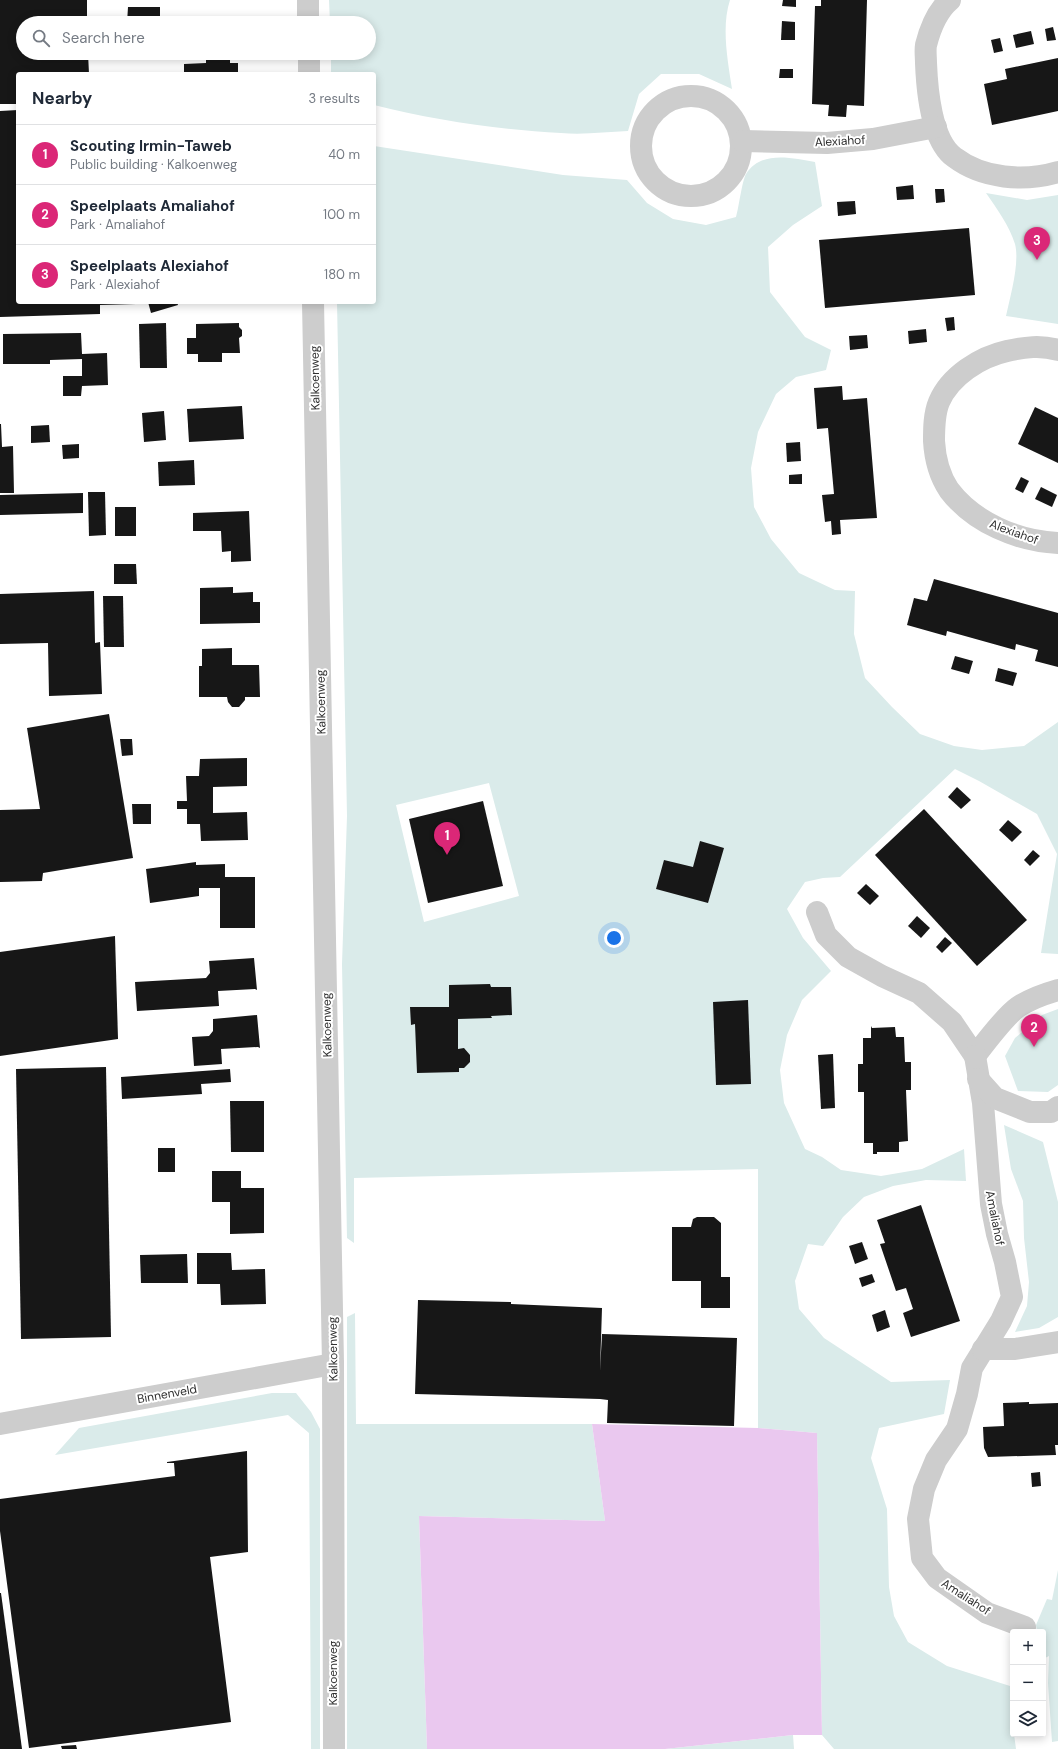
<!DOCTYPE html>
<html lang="en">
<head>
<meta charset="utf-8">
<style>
	:root { --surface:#fff; --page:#f6f6f7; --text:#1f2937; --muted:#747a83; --line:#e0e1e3; --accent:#db2777 }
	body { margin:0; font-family:"DM Sans",sans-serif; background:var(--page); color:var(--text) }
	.controls { position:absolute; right:12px; bottom:12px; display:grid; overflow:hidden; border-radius:4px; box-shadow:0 2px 10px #0003 }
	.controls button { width:36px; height:36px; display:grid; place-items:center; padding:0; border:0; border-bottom:1px solid var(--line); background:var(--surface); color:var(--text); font:20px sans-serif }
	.you { position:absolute; left:614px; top:938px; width:14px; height:14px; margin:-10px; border:3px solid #fff; border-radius:50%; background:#1a73e8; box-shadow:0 0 0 6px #1a73e833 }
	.badge { display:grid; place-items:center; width:26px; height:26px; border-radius:50%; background:var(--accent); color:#fff; font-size:13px; font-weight:700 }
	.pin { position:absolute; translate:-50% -33px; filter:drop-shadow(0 1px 2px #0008) }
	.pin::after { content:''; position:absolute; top:21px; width:14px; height:12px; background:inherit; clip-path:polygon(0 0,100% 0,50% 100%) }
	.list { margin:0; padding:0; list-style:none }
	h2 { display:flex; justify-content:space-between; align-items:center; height:52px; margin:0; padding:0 16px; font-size:17px }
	h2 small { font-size:13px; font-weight:400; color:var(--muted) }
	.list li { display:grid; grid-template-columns:26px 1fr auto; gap:12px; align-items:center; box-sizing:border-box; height:60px; padding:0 16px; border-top:1px solid var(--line) }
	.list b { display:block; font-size:15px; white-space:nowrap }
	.list p { margin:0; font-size:13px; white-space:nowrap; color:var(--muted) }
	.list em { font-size:13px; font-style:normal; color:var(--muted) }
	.icon { flex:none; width:22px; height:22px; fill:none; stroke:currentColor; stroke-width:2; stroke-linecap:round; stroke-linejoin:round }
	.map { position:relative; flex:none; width:1058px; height:1749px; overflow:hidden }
	.search { position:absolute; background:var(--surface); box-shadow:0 2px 10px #0003; left:16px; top:16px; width:360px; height:44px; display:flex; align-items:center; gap:10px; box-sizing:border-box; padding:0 14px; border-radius:22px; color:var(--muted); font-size:15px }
	.panel { position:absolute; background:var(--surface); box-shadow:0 2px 10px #0003; left:16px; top:72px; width:360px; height:232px; border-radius:4px }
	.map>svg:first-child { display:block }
	.green { fill:#daebea; fill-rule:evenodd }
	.water { fill:#eac8ef }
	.building { fill:#171717 }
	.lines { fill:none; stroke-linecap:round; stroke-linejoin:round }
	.minor { stroke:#cdcdcd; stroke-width:22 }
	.labels { text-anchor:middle; stroke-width:4; stroke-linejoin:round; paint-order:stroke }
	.street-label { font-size:12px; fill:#303030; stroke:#fff }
</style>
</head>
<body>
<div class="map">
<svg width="1058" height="1749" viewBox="0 0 1058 1749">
	<rect width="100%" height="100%" fill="#fff"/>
	<!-- green -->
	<g class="green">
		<path d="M329,0H730C721,27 728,62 732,89L699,74H661L639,94L628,131C606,132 583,135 561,133C499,130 434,120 374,105V74H331V53H369V23H330Z"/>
		<path d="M374,146L563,175L627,180L647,203L673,219L706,225L736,217C739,207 742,181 746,174C761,150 792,158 815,162L822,206L793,225L768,247L770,292L805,337L831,350L826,370L796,377L776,394L758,432L751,468L754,507L771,539L799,573L835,590L855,591L854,634L865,678L892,707L920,734L954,746L982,750L1024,746L1058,722V954L1041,953L1057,854L1037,814L979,781L955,769L840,877L823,878L805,882L787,909L803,938L831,971L802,1000L787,1035L780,1070L784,1103L805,1149L822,1157L841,1170L881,1176L922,1169L964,1149L966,1181L926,1180L893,1186L864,1197L843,1217L823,1246L808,1244L795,1281L799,1309L824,1338L891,1382L950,1380L944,1414L879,1428L871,1458L887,1509L889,1587L894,1616L908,1642L947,1666L1010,1686L1013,1734H1014L1016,1749H834L822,1735L817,1433L758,1428V1169L354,1178V1243L347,1238L342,964L347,816L337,302H374ZM489,783L519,896L424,922L396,805Z"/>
		<path d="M986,193L1027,200L1058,195V324L1006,316C1010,297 1020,263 1015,244C1009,225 997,209 986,193Z"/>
		<path d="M1058,1009V1085L1048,1092L1018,1091L1005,1056L1015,1038L1042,1015Z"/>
		<path d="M1004,1125L1043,1142L1058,1202V1317L1039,1328L1015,1332L1027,1306L1029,1282L1024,1238L1023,1201L1011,1169Z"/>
		<path d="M355,1313L356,1424H592L605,1521L419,1516L427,1749H347V1317Z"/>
		<path d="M272,1393H296L311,1412L320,1429V1749H311L309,1433L288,1415L55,1455L79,1428Z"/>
		<path d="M1058,1570V1741L1052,1742L1048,1683L1049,1656L1043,1659V1632H1037L1036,1625L1047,1599L1052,1600Z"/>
		<path d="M793,1735L794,1749H665Z"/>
	</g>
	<!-- water -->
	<path class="water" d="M592,1424L758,1428L817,1433L822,1735H793L665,1749H427L419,1516L605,1521Z"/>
	<!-- building -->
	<g class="building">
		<path d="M0,0H87V23H23V53H88L89,74H18V104H0Z"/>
		<path d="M783,0H796V7L782,6Z"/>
		<path d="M821,0H867L864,106L847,105L846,117L828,116L829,105L812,104L815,6H821Z"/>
		<path d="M128,7H160V23H127Z"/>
		<path d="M782,21L795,22V40H781Z"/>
		<path d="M1053,27L1056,40L1047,41L1045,29Z"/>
		<path d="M1031,31L1034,44L1016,48L1013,35Z"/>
		<path d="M1000,38L1003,51L994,53L991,40Z"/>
		<path d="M206,55H230V63H238V74H184V64L206,63Z"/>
		<path d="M1058,58V111L992,125L984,84L1007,79L1005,69Z"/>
		<path d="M780,69H793V78H779Z"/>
		<path d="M18,110V302H136V304L100,305V314L0,317V111Z"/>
		<path d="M913,185L914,199L897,200L896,187Z"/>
		<path d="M935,189H944L945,202L936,203Z"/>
		<path d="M855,201L856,214L838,216L837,202Z"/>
		<path d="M969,228L975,295L825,308L819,240Z"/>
		<path d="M148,302H177L178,305L151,313Z"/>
		<path d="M954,317L955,330L947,331L945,318Z"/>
		<path d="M166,323L167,368H140L139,324Z"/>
		<path d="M239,323V327L242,330V336L239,338L240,353H222V362H198V354H187V338H196V324Z"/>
		<path d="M926,329L927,342L909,344L908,331Z"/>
		<path d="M81,333L82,354L107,353L108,385L82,386L81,396H63V376H82V359L50,360V364H3V334Z"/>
		<path d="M867,335L868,348L850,350L849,336Z"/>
		<path d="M842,386L843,400L867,398L877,518L840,520L841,534L832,535L831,521L825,522L822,495L834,494L828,428L817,429L814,388Z"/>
		<path d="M242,406L244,439L189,442L187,409Z"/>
		<path d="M1035,407L1058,418V463L1018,444Z"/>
		<path d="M164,411L166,440L144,442L142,413Z"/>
		<path d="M0,424H1L2,447L13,446L14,493H0Z"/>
		<path d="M49,425L50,442L31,443V426Z"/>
		<path d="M800,442L801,461L787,462L786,443Z"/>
		<path d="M79,444V458L63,459L62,445Z"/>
		<path d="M194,460L195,485L159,486L158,462Z"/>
		<path d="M802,474V484H789V475Z"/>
		<path d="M1021,477L1029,481L1023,493L1015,489Z"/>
		<path d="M1041,487L1057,495L1052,507L1035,499Z"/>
		<path d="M88,492H105L106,535L89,536Z"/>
		<path d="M83,493V513L0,515V495Z"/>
		<rect x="115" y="507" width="21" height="29"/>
		<path d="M249,511L251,561L231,562V551L222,552L221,531H193V513Z"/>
		<path d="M114,564H136L137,584H114Z"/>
		<path d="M934,579L1058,613V667L1035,661L1038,650L1016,644L1015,650L947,631L946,636L907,625L914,598L927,601Z"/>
		<path d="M233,587V593L253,592V602H260V623L200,624V588Z"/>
		<path d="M94,591L95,643L100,642L102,694L49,696L48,643L0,644V594Z"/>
		<path d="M103,596H123L124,647H104Z"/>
		<path d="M232,648V665H259L260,697H245V700L239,707H232L228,702L227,697H199V666H202V649Z"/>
		<path d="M955,656L973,661L969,674L951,669Z"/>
		<path d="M998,668L1017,673L1013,686L995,681Z"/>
		<path d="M109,714L133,858L43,873L42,881L0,882V810L40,809L27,728Z"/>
		<path d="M120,739H132L133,755L122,756Z"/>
		<path d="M247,758V786L213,787V813L247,812L248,840L201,841L200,824H187V809H177V801H187L186,776H199L200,759Z"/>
		<path d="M957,787L971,800L961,809L948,797Z"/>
		<path d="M483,801L503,886L428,903L409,819Z"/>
		<path d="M132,804H151V824H133Z"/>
		<path d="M924,809L1027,920L977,966L875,855Z"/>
		<path d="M1008,820L1022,832L1012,842L999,830Z"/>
		<path d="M700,841L724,848L708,903L656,889L664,860L693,867Z"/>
		<path d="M1033,850L1040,856L1030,866L1024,860Z"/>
		<path d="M196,862V865L225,864V877H255V928H220V888H199V896L150,903L146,869Z"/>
		<path d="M866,884L879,896L870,905L857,893Z"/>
		<path d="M917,916L930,928L921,938L908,926Z"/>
		<path d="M115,936L118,1039L0,1056V952Z"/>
		<path d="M945,937L952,943L942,953L936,947Z"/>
		<path d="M254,958L257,990L255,989L218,991L219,1006L137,1011L135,982L206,978L210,973L209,961Z"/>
		<path d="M490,984L491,987H511L512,1015L491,1016L492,1018L458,1019V1049L464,1048L470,1055V1062L464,1068H459V1072L417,1073L415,1024L411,1025L410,1007H449V985Z"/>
		<path d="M748,1000L751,1084L716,1085L713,1002Z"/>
		<path d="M257,1015L260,1048L258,1047L221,1049L222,1064L194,1066L192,1037L209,1036L213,1031V1019Z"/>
		<path d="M871,1026L872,1028L895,1027L896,1037H904L905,1062H911V1090H906L908,1141L899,1142V1152H877V1154H873V1143H864V1092H858V1064H863V1038H871Z"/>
		<path d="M833,1054L835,1108L821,1109L818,1055Z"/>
		<path d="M106,1067L111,1337L21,1339L16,1069Z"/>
		<path d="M230,1069L231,1082L201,1084L202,1094L122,1099L121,1077Z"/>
		<path d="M230,1101H264V1152H231Z"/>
		<rect x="158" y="1148" width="17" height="24"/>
		<path d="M212,1171H241V1188H264V1233L230,1234V1202H212Z"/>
		<path d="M921,1205L960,1321L911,1337L903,1313L913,1309L906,1288L896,1291L880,1244L885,1243L877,1220Z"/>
		<path d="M697,1217H714L721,1223V1277H730V1308H701V1281H672V1227H691L693,1219Z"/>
		<path d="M862,1242L868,1259L855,1264L849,1246Z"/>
		<path d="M197,1253H231L232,1270L265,1269L266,1304L221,1305L220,1284H197Z"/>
		<path d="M187,1254L188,1283H141L140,1255Z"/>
		<path d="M872,1274L875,1282L862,1287L859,1278Z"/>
		<path d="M418,1300L511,1302V1304L602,1308L600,1371L602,1334L737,1338L734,1426L607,1423L608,1400L600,1399L415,1394Z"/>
		<path d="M885,1310L890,1327L877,1332L872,1315Z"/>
		<path d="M1029,1402V1404L1058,1403V1445H1055L1056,1455L988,1457L984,1448L983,1427L1004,1426L1003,1403Z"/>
		<path d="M247,1451L248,1552L210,1557L231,1722L29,1748L0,1531V1499L175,1476L174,1463H167V1462Z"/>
		<path d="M1040,1472L1041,1486L1032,1487L1031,1473Z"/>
		<path d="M0,1593H1L22,1749H0Z"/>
		<path d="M76,1745L77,1749H62L61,1746Z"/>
	</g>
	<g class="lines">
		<!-- minor -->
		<g class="minor">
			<path d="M308,0V23"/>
			<path d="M950,0C937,11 930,29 926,45C925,51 926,57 926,63C927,89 931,140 954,157C983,179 1024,182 1058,172"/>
			<path d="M309,53V74"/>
			<circle cx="691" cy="146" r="50"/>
			<path d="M743,141L827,143L873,139L936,127"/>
			<path d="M313,302L333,1364L334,1749"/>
			<path d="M1058,350C1041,345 1025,347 1007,351C980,357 950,376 939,402C934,414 934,429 934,441C935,459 939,475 949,490C974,523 1018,541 1058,543"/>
			<path d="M817,912L826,935L848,957L882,976L919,993L952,1022L975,1056C985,1043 1005,1016 1018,1007C1030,999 1044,994 1058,990"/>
			<path d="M975,1056L983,1103L991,1204L997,1234L1005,1262L1012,1297L1001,1321L972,1368L967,1394L957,1429L936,1460L924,1489L918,1519L922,1558L937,1578L987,1613L1025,1627"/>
			<path d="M978,1079L995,1098L1030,1112H1051L1058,1107"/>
			<path d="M983,1349H1015L1058,1342"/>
			<path d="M0,1424L333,1364"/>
		</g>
	</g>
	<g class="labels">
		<!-- street labels -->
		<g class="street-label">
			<text transform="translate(840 141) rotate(-3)" y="4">Alexiahof</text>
			<text transform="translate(315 378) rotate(-91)" y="4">Kalkoenweg</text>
			<text transform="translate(1014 532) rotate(20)" y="4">Alexiahof</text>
			<text transform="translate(321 702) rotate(-91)" y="4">Kalkoenweg</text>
			<text transform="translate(327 1025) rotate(-91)" y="4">Kalkoenweg</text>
			<text transform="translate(995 1218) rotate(79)" y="4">Amaliahof</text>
			<text transform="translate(333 1349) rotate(-91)" y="4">Kalkoenweg</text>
			<text transform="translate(167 1394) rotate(-10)" y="4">Binnenveld</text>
			<text transform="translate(966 1597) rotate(33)" y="4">Amaliahof</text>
			<text transform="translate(333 1673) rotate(-90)" y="4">Kalkoenweg</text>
		</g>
	</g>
</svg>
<div class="controls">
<button>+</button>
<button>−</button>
<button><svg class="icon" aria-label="layers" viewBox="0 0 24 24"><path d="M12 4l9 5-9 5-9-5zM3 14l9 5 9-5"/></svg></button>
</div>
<div class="you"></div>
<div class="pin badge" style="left:447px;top:855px">1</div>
<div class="pin badge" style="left:1034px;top:1047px">2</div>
<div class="pin badge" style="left:1037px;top:260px">3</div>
<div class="search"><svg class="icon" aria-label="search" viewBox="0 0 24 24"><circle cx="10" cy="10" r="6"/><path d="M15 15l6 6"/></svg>Search here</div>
<section class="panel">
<h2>Nearby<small>3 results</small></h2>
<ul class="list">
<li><span class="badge">1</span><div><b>Scouting Irmin-Taweb</b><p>Public building · Kalkoenweg</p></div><em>40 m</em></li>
<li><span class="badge">2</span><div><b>Speelplaats Amaliahof</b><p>Park · Amaliahof</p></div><em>100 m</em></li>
<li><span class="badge">3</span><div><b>Speelplaats Alexiahof</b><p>Park · Alexiahof</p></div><em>180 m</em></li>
</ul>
</section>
</div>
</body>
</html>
